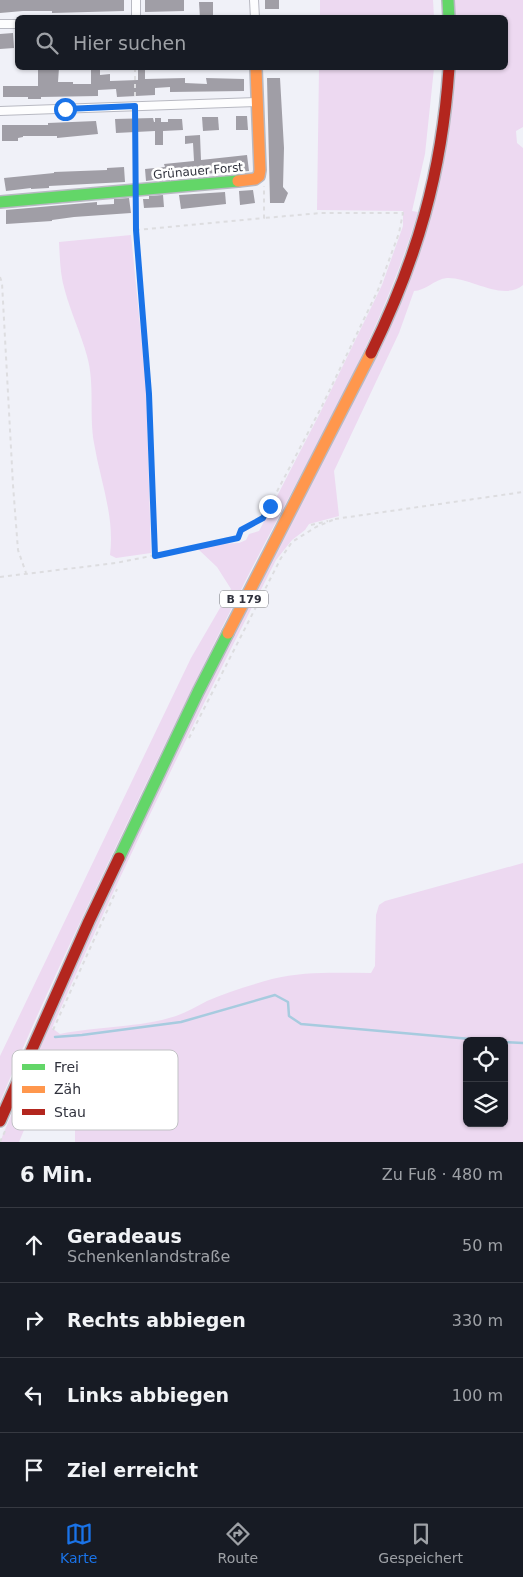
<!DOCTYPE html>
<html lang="de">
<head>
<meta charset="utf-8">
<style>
	:root { --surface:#171b24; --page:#242831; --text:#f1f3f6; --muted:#9ea1a6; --line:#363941; --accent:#1a73e8 }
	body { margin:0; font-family:"DejaVu Sans",sans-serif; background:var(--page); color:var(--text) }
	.controls { position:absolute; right:15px; bottom:15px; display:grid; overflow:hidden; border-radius:8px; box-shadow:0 1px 4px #0004 }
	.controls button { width:45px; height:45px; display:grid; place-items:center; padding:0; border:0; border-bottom:1px solid var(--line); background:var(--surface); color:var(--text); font:25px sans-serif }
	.stop { position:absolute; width:15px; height:15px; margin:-11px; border:4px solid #1a73e8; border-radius:50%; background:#fff }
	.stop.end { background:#1a73e8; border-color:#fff; box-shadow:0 1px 5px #0008 }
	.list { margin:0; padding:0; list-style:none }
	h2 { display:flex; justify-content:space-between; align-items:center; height:65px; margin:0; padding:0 20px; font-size:21px }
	h2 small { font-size:16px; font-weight:400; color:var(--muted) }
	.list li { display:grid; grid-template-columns:32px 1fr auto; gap:15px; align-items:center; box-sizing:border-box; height:75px; padding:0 20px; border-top:1px solid var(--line) }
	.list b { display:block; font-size:19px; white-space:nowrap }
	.list p { margin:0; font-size:16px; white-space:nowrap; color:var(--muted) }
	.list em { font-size:16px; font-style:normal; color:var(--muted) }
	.icon { flex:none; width:28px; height:28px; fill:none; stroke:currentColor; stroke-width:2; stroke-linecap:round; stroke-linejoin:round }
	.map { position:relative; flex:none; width:523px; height:1142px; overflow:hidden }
	.search { position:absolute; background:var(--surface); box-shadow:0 1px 4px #0004; left:15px; right:15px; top:15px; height:55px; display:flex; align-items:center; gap:12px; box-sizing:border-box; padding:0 18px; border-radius:8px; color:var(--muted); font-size:19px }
	.sheet { height:365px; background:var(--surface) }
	nav { display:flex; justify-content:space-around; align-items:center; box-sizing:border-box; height:70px; border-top:1px solid var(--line); background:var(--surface); font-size:14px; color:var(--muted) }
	nav a { display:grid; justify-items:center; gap:2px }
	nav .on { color:var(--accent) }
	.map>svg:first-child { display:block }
	.green { fill:#edd9f1; fill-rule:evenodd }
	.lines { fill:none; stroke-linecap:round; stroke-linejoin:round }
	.stream { stroke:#a7cbdf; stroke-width:2.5 }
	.building { fill:#a09ea6 }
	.street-casing { stroke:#b8b9c2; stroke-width:10 }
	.fast-casing { stroke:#b8b9c2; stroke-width:14 }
	.slow-casing { stroke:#b8b9c2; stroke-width:14 }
	.jam-casing { stroke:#b8b9c2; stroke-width:14 }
	.path { stroke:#dddde0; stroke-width:2; stroke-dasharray:4 4; stroke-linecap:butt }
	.street { stroke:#fdfdfe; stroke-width:8 }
	.fast { stroke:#63d668; stroke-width:11 }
	.slow { stroke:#ff974d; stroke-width:11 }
	.jam { stroke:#b3261e; stroke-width:11 }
	.route { stroke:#1a73e8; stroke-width:6 }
	.labels { text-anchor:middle; stroke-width:5; stroke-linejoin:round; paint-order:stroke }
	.shield { fill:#fff; stroke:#6e7077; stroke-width:1 }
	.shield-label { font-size:11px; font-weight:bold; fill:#30323d }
	.street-label { font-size:12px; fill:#30323d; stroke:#fff }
	.key { fill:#fff; stroke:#c1c2c5; stroke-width:1 }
	.key-label { font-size:14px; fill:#30323d }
</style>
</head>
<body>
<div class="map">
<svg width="523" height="1142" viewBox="0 0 523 1142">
	<rect width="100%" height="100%" fill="#f0f1f8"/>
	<!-- green -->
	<g class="green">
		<path d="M320,0H433L434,17H320Z"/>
		<path d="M452,0H523V127L516,131L517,143L523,148V285C503,302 470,277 447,278C435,279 425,291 414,291L399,333L334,471L339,516L309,524L305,530L292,540L276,560C197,715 121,870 52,1028L60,1034C98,1026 139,1028 176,1016C187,1012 197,1006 207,1001C227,992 251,985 272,979C305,971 338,973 371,973L375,966L376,915L379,905L385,901L523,863V1142H75V1130L68,1119L55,1108L34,1106L19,1142H0L21,1091L81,952L169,764L415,260L452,68H506V18L453,17ZM467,1041H504V1123H467Z"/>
		<path d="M319,68H434L425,154L412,211L418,212C378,346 302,467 240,592C206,659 173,728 140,796C92,897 43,998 0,1102V1056L191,658L231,589L217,567L198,549L218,544L239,543L246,540L249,534L259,531L320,413L382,285L403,226V211L317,210Z"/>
		<path d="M131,235L146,385L151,553L116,558L110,555C115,516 100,480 94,443C89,414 95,384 87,356C81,334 71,313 65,291C60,275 60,259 59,242Z"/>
	</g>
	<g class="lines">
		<!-- stream -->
		<g class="stream">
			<path d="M55,1037L82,1035L181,1022L275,995L288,1002L289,1016L301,1024L493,1041"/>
			<path d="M504,1042L523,1043"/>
		</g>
	</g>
	<!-- building -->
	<g class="building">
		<path d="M0,0H124V11L52,13V11H23L0,13Z"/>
		<path d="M145,0H184V11L145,12Z"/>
		<rect x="265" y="0" width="14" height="9"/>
		<path d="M199,2H213V18H200Z"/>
		<path d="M13,33L14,48L0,49V34Z"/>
		<path d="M38,68H59L58,82H73V84H91V68H100V75L110,74V81L138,80V68H145V79L185,78V83L207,84L206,78L244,79V91L170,92V87L155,88V95L117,97L116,89L98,90V96L41,97V99H28V97H3V86H38Z"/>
		<path d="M267,78H280L284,148L283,187L288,193L284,203H270Z"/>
		<path d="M236,116H247L248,130H236Z"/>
		<path d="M202,117H218L219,130L203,131Z"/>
		<path d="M153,118L154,122H155V118H161V122H168V119H182L183,130L163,131V145H155V131L116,133L115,119Z"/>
		<path d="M96,121L98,134L57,138V136H23V137L18,138V141H2V125H48V123Z"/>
		<path d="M200,135L201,160L247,155L249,171L202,174V173L189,174V175L160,177V179L146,181L145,169L165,167L164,164L194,161L193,143L185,144V136Z"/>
		<path d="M124,167L125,182L49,186V188L31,189V188L6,191L4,178L54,173V172L107,170V168Z"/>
		<path d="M253,190L255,203L240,205L239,191Z"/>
		<path d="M225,192L226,204L181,209L179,195Z"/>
		<path d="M163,195L164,207L144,208L143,199H149V196Z"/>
		<path d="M129,198L131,213L74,217L52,220V221L6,224V210L97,202V205L114,204V199Z"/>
	</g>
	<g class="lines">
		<!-- street casing -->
		<g class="street-casing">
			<g id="street">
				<path d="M136,0V18"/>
				<path d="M254,0L255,18"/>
				<path d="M0,24H18"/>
				<path d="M0,111L258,102"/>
			</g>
		</g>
		<!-- fast casing -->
		<g class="fast-casing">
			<g id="fast">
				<path d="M448,0L449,18"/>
				<path d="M0,202L238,181"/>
				<path d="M119,858L198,692L228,633"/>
			</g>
		</g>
		<!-- slow casing -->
		<g class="slow-casing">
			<g id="slow">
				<path d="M238,181L255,179L259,176L260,170L256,68"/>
				<path d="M228,633L371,353"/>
			</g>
		</g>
		<!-- jam casing -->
		<g class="jam-casing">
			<g id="jam">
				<path d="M371,353C417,259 442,173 449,68"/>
				<path d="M0,1121L89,921L119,858"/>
			</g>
		</g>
		<!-- path -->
		<g class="path">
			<path d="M135,68V99"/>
			<path d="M135,114L136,179"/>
			<path d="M136,199V230L149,394L155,556"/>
			<path d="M136,230L264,218V186"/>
			<path d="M0,277L2,283L13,485L18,550L26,573"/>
			<path d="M335,519L523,492"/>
			<path d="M311,525L328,521"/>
			<path d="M238,538L241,529L263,518L321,408L378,290L399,233L403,213H321L264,218"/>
			<path d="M0,577L116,563L241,538"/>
			<path d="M189,738L281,558L292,542L316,527L335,519"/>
			<path d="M53,1030L117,889"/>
			<path d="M0,1142L6,1129"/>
		</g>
		<!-- street -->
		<use href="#street" class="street"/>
		<!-- fast -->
		<use href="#fast" class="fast"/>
		<!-- slow -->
		<use href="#slow" class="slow"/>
		<!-- jam -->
		<use href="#jam" class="jam"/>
	</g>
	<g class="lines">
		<!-- route -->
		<path class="route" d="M65,109L135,106L136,230L149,394L155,556L238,538L241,530L263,518L270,506"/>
	</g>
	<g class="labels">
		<!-- shield labels -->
		<rect class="shield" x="220" y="590.5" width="48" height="17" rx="4"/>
		<g class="shield-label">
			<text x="244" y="603">B 179</text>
		</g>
		<!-- street labels -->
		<g class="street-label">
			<text transform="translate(198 171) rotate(-5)" y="4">Grünauer Forst</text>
		</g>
	</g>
	<!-- legend -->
	<rect x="12" y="1050" width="166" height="80" rx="8" class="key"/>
	<rect x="22" y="1064" width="23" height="6" fill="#63d668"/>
	<rect x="22" y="1086" width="23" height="7" fill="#ff974d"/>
	<rect x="22" y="1109" width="23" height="6" fill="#b3261e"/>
	<g class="key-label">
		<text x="54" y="1072">Frei</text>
		<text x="54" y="1094">Zäh</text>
		<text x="54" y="1117">Stau</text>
	</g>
</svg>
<div class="controls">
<button><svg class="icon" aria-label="locate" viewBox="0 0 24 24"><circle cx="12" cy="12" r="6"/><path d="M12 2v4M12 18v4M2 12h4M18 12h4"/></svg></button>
<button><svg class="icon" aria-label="layers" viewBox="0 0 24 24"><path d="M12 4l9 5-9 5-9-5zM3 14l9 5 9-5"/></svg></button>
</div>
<div class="stop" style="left:65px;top:109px"></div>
<div class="stop end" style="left:270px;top:506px"></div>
<div class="search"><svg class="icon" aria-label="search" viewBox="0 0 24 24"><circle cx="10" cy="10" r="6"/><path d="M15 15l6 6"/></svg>Hier suchen</div>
</div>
<section class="sheet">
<h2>6 Min.<small>Zu Fuß · 480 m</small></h2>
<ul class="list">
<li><svg class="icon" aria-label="ahead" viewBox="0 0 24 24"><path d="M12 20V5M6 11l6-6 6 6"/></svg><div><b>Geradeaus</b><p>Schenkenlandstraße</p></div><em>50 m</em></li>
<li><svg class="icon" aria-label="right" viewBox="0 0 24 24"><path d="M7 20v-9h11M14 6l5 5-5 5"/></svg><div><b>Rechts abbiegen</b></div><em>330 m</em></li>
<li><svg class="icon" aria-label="left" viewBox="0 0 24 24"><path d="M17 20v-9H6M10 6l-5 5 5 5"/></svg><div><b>Links abbiegen</b></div><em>100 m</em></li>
<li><svg class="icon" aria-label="arrive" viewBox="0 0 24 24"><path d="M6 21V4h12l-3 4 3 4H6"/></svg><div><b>Ziel erreicht</b></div></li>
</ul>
</section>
<nav>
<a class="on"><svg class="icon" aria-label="map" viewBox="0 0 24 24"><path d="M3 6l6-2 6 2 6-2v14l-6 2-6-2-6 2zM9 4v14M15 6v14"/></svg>Karte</a>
<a><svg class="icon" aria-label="directions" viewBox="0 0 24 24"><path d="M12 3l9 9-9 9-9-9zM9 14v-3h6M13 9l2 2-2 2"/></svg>Route</a>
<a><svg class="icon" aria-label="saved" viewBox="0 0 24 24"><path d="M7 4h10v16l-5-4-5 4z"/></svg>Gespeichert</a>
</nav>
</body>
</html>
